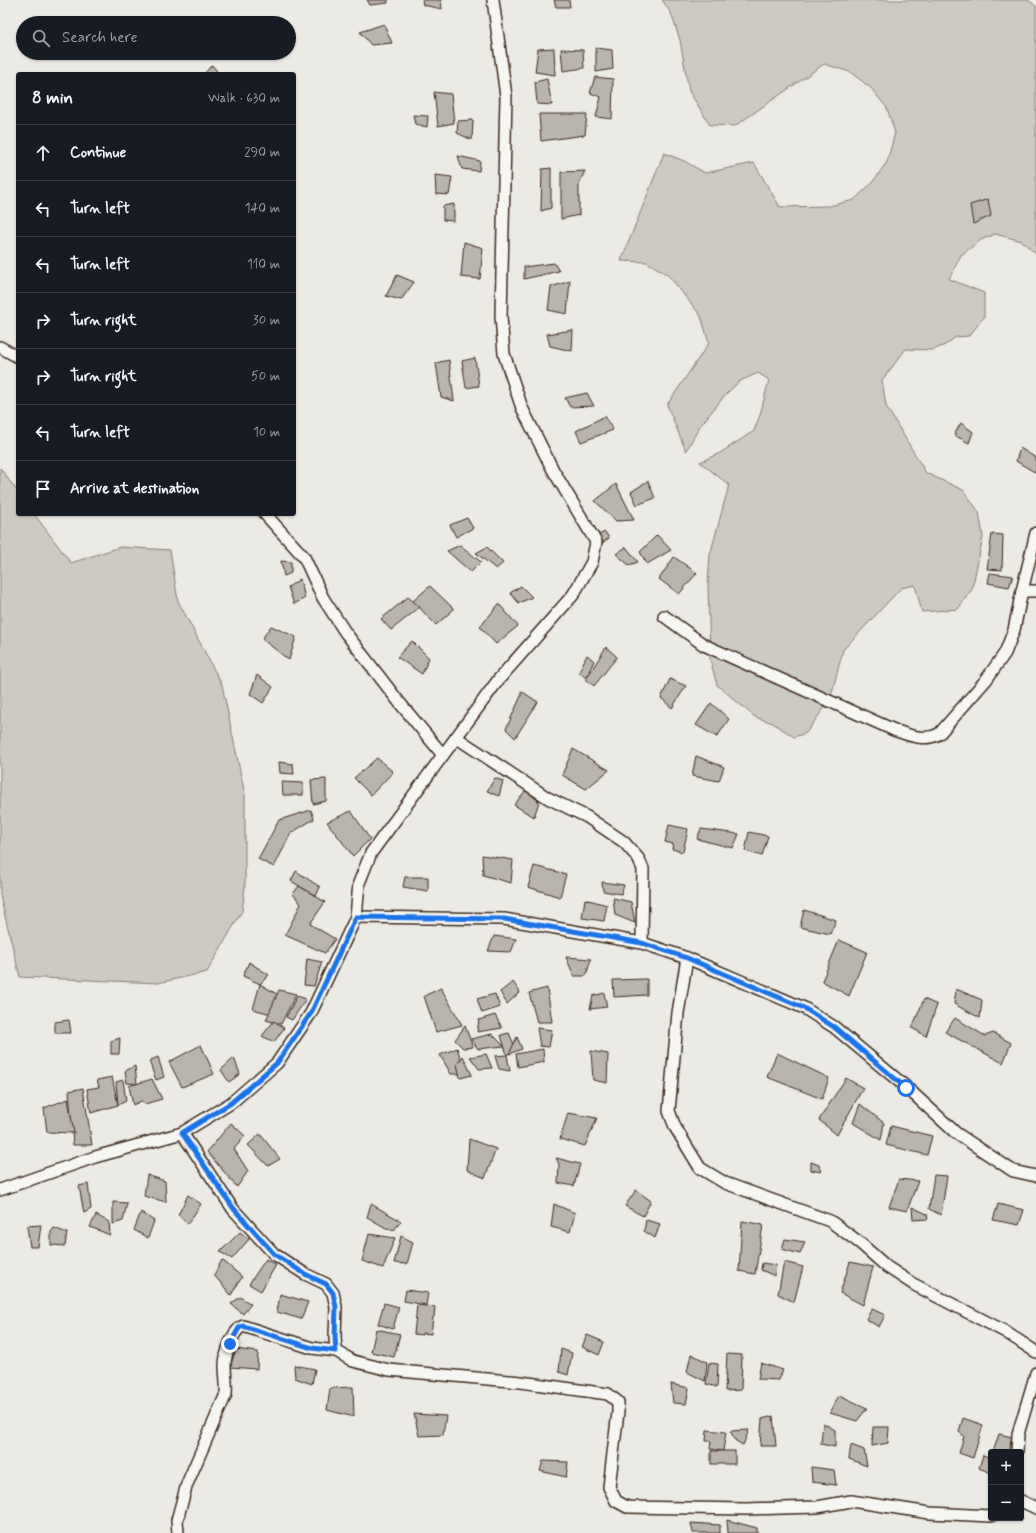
<!DOCTYPE html>
<html lang="en">
<head>
<meta charset="utf-8">
<style>
	:root { --surface:#171b24; --page:#242831; --text:#f1f3f6; --muted:#9ea1a6; --line:#363941 }
	body { margin:0; font-family:Mynerve,sans-serif; background:var(--page); color:var(--text) }
	.controls { position:absolute; right:12px; bottom:12px; display:grid; overflow:hidden; border-radius:4px; box-shadow:0 1px 3px #0004 }
	.controls button { width:36px; height:36px; display:grid; place-items:center; padding:0; border:0; border-bottom:1px solid var(--line); background:var(--surface); color:var(--text); font:20px sans-serif }
	.stop { position:absolute; width:12px; height:12px; margin:-9px; border:3px solid #1a73e8; border-radius:50%; background:#fff }
	.stop.end { background:#1a73e8; border-color:#fff; box-shadow:0 1px 4px #0008 }
	.list { margin:0; padding:0; list-style:none }
	h2 { display:flex; justify-content:space-between; align-items:center; height:52px; margin:0; padding:0 16px; font-size:17px }
	h2 small { font-size:13px; font-weight:400; color:var(--muted) }
	.list li { display:grid; grid-template-columns:26px 1fr auto; gap:12px; align-items:center; box-sizing:border-box; height:56px; padding:0 16px; border-top:1px solid var(--line) }
	.list b { display:block; font-size:15px; white-space:nowrap }
	.list em { font-size:13px; font-style:normal; color:var(--muted) }
	.icon { flex:none; width:22px; height:22px; fill:none; stroke:currentColor; stroke-width:2; stroke-linecap:round; stroke-linejoin:round }
	.map { position:relative; flex:none; width:1036px; height:1533px; overflow:hidden }
	.search { position:absolute; background:var(--surface); box-shadow:0 1px 3px #0004; left:16px; top:16px; width:280px; height:44px; display:flex; align-items:center; gap:10px; box-sizing:border-box; padding:0 14px; border-radius:22px; color:var(--muted); font-size:15px }
	.panel { position:absolute; background:var(--surface); box-shadow:0 1px 3px #0004; left:16px; top:72px; width:280px; height:444px; border-radius:4px }
	.map>svg:first-child { display:block }
	.green { fill:#cdcac4; stroke:#847a71 }
	.building { fill:#bab4ae; stroke:#3b2a1e }
	.lines { fill:none; stroke-linecap:round; stroke-linejoin:round }
	.street-casing { stroke:#3b2a1e; stroke-width:14 }
	.street { stroke:#f6f6f2; stroke-width:11 }
	.route { stroke:#1a73e8; stroke-width:5 }
</style>
</head>
<body>
<div class="map">
<svg width="1036" height="1533" viewBox="0 0 1036 1533">
	<rect width="100%" height="100%" fill="#ebeae5"/>
	<filter id="ink" filterUnits="userSpaceOnUse"><feTurbulence type="fractalNoise" baseFrequency=".025" numOctaves="2"/><feDisplacementMap in="SourceGraphic" scale="8" xChannelSelector="R" yChannelSelector="G"/><feConvolveMatrix kernelMatrix="1 2 1 2 8 2 1 2 1" color-interpolation-filters="sRGB"/></filter>
	<g filter="url(#ink)">
		<!-- green -->
		<g class="green">
			<path d="M662,0H1028L1036,6V254L1022,241L995,234L981,240L961,255L949,279L984,293V317L969,336L956,337L945,345L933,350L906,349L882,380L886,406L926,473L963,490L979,512L983,537L972,589L958,609L922,612L915,585L901,588L843,650L830,700L806,733L794,737L773,723L755,717L717,685L710,659L708,583L710,555L729,485L700,462L720,453L754,431L760,415L769,380L758,373L740,381L726,394L700,426L686,451L667,405L709,343L701,316L668,275L647,262L621,261L664,153L684,161L705,173L754,163L780,207L829,206L854,200L872,183L887,162L895,133L887,108L871,88L850,72L824,64L735,126L710,125L689,91L680,40L671,13Z"/>
			<path d="M0,468L18,492V514H34L71,563L120,547L170,550L178,601L222,685L245,795V886L242,911L207,972L158,983L20,977L0,896Z"/>
		</g>
		<!-- building -->
		<g class="building">
			<path d="M367,0H388V3L370,5Z"/>
			<path d="M422,0H441L442,9L423,5Z"/>
			<path d="M554,0H569L570,7H556Z"/>
			<path d="M384,24L392,43L371,45L360,32Z"/>
			<path d="M554,48L555,75L535,72L538,49Z"/>
			<path d="M596,48L612,50L613,69L596,72Z"/>
			<path d="M561,49L583,50L584,68L563,71Z"/>
			<path d="M212,65L219,74H204Z"/>
			<path d="M595,77L613,79L612,119L596,117L601,97L590,93Z"/>
			<path d="M547,79L552,105L537,104L535,82Z"/>
			<path d="M434,92L451,94L454,123L438,126Z"/>
			<path d="M539,114H587L585,135L541,141Z"/>
			<path d="M413,115L428,116L427,127L415,124Z"/>
			<path d="M473,120L472,140L457,133L458,121Z"/>
			<path d="M458,156L480,161L479,171L462,169Z"/>
			<path d="M551,168V208L541,211L542,169Z"/>
			<path d="M585,171L579,183V215L561,219V172Z"/>
			<path d="M435,175L452,177L449,195L436,194Z"/>
			<path d="M988,199L991,216L973,224L970,205Z"/>
			<path d="M454,204V221L443,220V206Z"/>
			<path d="M464,242L483,248L480,279L461,277Z"/>
			<path d="M554,263L559,271L524,279V267Z"/>
			<path d="M397,275L414,282L401,300L386,296Z"/>
			<path d="M570,281L567,314L548,310L551,287Z"/>
			<path d="M573,330L572,351L550,346L547,334Z"/>
			<path d="M475,358L479,386L466,388L462,361Z"/>
			<path d="M449,360L454,401L441,397L436,363Z"/>
			<path d="M587,393L594,406L570,407L565,398Z"/>
			<path d="M605,416L613,430L581,442L576,431Z"/>
			<path d="M961,423L973,432L969,443L954,435Z"/>
			<path d="M1020,448L1036,458V473L1016,461Z"/>
			<path d="M648,481L655,498L637,505L631,492Z"/>
			<path d="M616,484L634,520L616,521L595,501Z"/>
			<path d="M467,518L473,528L456,537L450,525Z"/>
			<path d="M605,532L609,538L601,544L594,537Z"/>
			<path d="M992,534L1003,535L1002,570L987,569Z"/>
			<path d="M657,535L671,550L647,564L640,552Z"/>
			<path d="M460,545L481,562L471,572L447,551Z"/>
			<path d="M487,547L503,563L496,569L476,553Z"/>
			<path d="M626,547L638,562L629,565L616,554Z"/>
			<path d="M674,557L697,573L679,594L659,579Z"/>
			<path d="M281,561L291,562V573L284,576Z"/>
			<path d="M990,573L1013,576L1009,587L988,583Z"/>
			<path d="M300,579L305,598L294,604L288,587Z"/>
			<path d="M430,586L454,609L436,625L413,601Z"/>
			<path d="M521,586L532,597L519,603L510,593Z"/>
			<path d="M408,597L420,607L391,630L381,619Z"/>
			<path d="M499,604L518,626L496,644L480,627Z"/>
			<path d="M271,626L296,637L289,660L262,639Z"/>
			<path d="M412,641L429,658L422,674L397,657Z"/>
			<path d="M606,647L617,657L594,686L586,679Z"/>
			<path d="M587,655L594,661L586,678L579,672Z"/>
			<path d="M257,675L273,687L263,703L250,694Z"/>
			<path d="M670,679L686,686L672,708L661,698Z"/>
			<path d="M521,691L538,702L515,738L506,729L521,696Z"/>
			<path d="M711,703L729,719L717,737L696,725Z"/>
			<path d="M573,749L609,770L586,789L562,775Z"/>
			<path d="M696,756L724,767L719,781L692,776Z"/>
			<path d="M377,758L393,772L371,795L354,778Z"/>
			<path d="M279,762L293,764L294,774L280,773Z"/>
			<path d="M495,778L503,781L499,796L487,791Z"/>
			<path d="M326,779V801L313,804L311,780Z"/>
			<path d="M282,782L303,783V795H283Z"/>
			<path d="M526,790L539,802L534,817L514,805Z"/>
			<path d="M311,810L314,819L291,833L274,867L258,859L279,820Z"/>
			<path d="M351,811L370,839L353,856L327,822Z"/>
			<path d="M669,825L688,829L683,852L672,849L673,844L665,842Z"/>
			<path d="M701,829L739,834L733,848L697,839Z"/>
			<path d="M749,832L768,836L762,856L745,851Z"/>
			<path d="M482,855L513,860L511,883L483,875Z"/>
			<path d="M534,866L566,874L560,897L528,887Z"/>
			<path d="M296,871L320,887L316,896L291,881Z"/>
			<path d="M405,877H428V891L403,887Z"/>
			<path d="M602,882L624,885L621,894L603,891Z"/>
			<path d="M299,886L325,902L310,924L335,939L325,953L285,935L301,904L293,894Z"/>
			<path d="M613,898L631,902L635,923L615,915Z"/>
			<path d="M585,899L607,905L604,921L582,918Z"/>
			<path d="M804,910L836,920L830,934L800,927Z"/>
			<path d="M494,936L516,939L511,952L488,951Z"/>
			<path d="M839,940L867,952L849,996L822,981Z"/>
			<path d="M566,957L591,959L586,976H574Z"/>
			<path d="M307,959L322,962L314,986L304,985Z"/>
			<path d="M249,962L269,975L260,984L243,976Z"/>
			<path d="M647,979V995L614,997L613,980Z"/>
			<path d="M513,982L520,992L507,1004L500,992Z"/>
			<path d="M260,984L280,996L271,1014L253,1009Z"/>
			<path d="M441,988L462,1025L436,1032L424,996Z"/>
			<path d="M547,988L552,1022H537L529,993Z"/>
			<path d="M956,989L982,1000L980,1018L954,1004Z"/>
			<path d="M279,990L296,994L281,1024L266,1020Z"/>
			<path d="M604,993L607,1007L590,1009L593,996Z"/>
			<path d="M495,994L500,1007L482,1013L477,999Z"/>
			<path d="M297,996L306,999L292,1020L286,1017Z"/>
			<path d="M924,999L937,1005L926,1036L912,1028Z"/>
			<path d="M495,1015L502,1028L477,1032L479,1020Z"/>
			<path d="M955,1018L985,1036L993,1033L1011,1043L1003,1063L945,1032Z"/>
			<path d="M69,1020L71,1033H55V1022Z"/>
			<path d="M274,1021L284,1028L274,1042L262,1036Z"/>
			<path d="M465,1026L473,1047L463,1048L455,1040Z"/>
			<path d="M537,1028L552,1030L549,1047L540,1046Z"/>
			<path d="M509,1033L515,1047L507,1055L501,1035Z"/>
			<path d="M492,1034L504,1046L478,1049L471,1039Z"/>
			<path d="M517,1037L522,1049L509,1054Z"/>
			<path d="M120,1038L119,1054H111V1041Z"/>
			<path d="M201,1045L214,1074L182,1087L169,1062Z"/>
			<path d="M457,1048L466,1074H451L440,1055Z"/>
			<path d="M543,1049L544,1062L518,1067L516,1054Z"/>
			<path d="M591,1051L608,1054L607,1083L593,1080Z"/>
			<path d="M777,1053L829,1078L822,1099L767,1077Z"/>
			<path d="M486,1054L492,1068L479,1069L470,1057Z"/>
			<path d="M507,1055L510,1071L499,1069L495,1056Z"/>
			<path d="M463,1056L472,1075L460,1078L457,1064Z"/>
			<path d="M158,1057L164,1077L156,1080L149,1061Z"/>
			<path d="M234,1058L240,1074L229,1082L221,1070Z"/>
			<path d="M135,1066L137,1084L127,1083L125,1071Z"/>
			<path d="M112,1077L118,1105L91,1113L87,1089L99,1087L97,1080Z"/>
			<path d="M846,1078L863,1088L837,1135L819,1120Z"/>
			<path d="M152,1079L162,1099L145,1104L141,1101L133,1105L129,1086Z"/>
			<path d="M123,1080L126,1101L118,1105L116,1082Z"/>
			<path d="M83,1088L92,1145H73L69,1091Z"/>
			<path d="M68,1099L74,1133L47,1132L44,1108Z"/>
			<path d="M860,1104L884,1123L881,1140L853,1123Z"/>
			<path d="M568,1113L597,1118L585,1146L560,1139Z"/>
			<path d="M231,1123L245,1136L234,1149L248,1171L237,1187L207,1152Z"/>
			<path d="M891,1126L932,1136L927,1155L886,1145Z"/>
			<path d="M260,1134L280,1159L268,1166L248,1145Z"/>
			<path d="M469,1139L496,1149L485,1178L467,1170Z"/>
			<path d="M556,1158L580,1164L574,1186L558,1183L559,1164Z"/>
			<path d="M811,1162L819,1165L821,1172L811,1170Z"/>
			<path d="M147,1175L165,1181L166,1202L144,1196Z"/>
			<path d="M934,1175L947,1176L941,1215L929,1209Z"/>
			<path d="M899,1179L918,1181L907,1211L889,1207Z"/>
			<path d="M88,1184L91,1209L84,1213L79,1186Z"/>
			<path d="M636,1190L651,1201L643,1216L625,1206Z"/>
			<path d="M188,1195L201,1204L188,1224L178,1215Z"/>
			<path d="M113,1202L127,1203L123,1221L113,1224Z"/>
			<path d="M371,1204L401,1221L394,1230L386,1228L367,1217Z"/>
			<path d="M554,1204L575,1213L570,1232L551,1227Z"/>
			<path d="M998,1204L1024,1210L1019,1225L993,1220Z"/>
			<path d="M912,1207L927,1214L928,1219L913,1220Z"/>
			<path d="M141,1212L154,1221L148,1238L134,1230Z"/>
			<path d="M96,1215L109,1222L110,1235L90,1227Z"/>
			<path d="M646,1220L660,1224L655,1238L644,1231Z"/>
			<path d="M742,1221L763,1225L755,1274L739,1271Z"/>
			<path d="M41,1225L38,1247H30L27,1226Z"/>
			<path d="M54,1228L67,1233L65,1246L51,1245V1232Z"/>
			<path d="M240,1232L249,1239L232,1259L220,1252Z"/>
			<path d="M369,1234L395,1238L383,1268L362,1261Z"/>
			<path d="M401,1236L413,1242L407,1264L394,1263Z"/>
			<path d="M785,1239L805,1242L800,1254L782,1249Z"/>
			<path d="M266,1259L276,1265L261,1291L249,1284Z"/>
			<path d="M222,1260L242,1277L231,1295L214,1275Z"/>
			<path d="M784,1262L803,1267L794,1302L778,1294Z"/>
			<path d="M850,1262L873,1267L863,1305L840,1293Z"/>
			<path d="M762,1263L776,1265L775,1276L761,1270Z"/>
			<path d="M406,1290L428,1293L426,1305L404,1301Z"/>
			<path d="M280,1294L308,1302L301,1319L277,1312Z"/>
			<path d="M240,1297L251,1304L243,1314L231,1304Z"/>
			<path d="M384,1303L399,1307L393,1329L378,1324Z"/>
			<path d="M417,1305L435,1307L434,1317H433L431,1334L422,1333V1335L414,1334Z"/>
			<path d="M872,1309L885,1315L879,1327L866,1319Z"/>
			<path d="M376,1329L400,1334L394,1357L371,1352Z"/>
			<path d="M587,1335L604,1342L599,1355L582,1347Z"/>
			<path d="M236,1349L258,1352L257,1369L230,1367Z"/>
			<path d="M561,1349L572,1353L568,1375L559,1372Z"/>
			<path d="M691,1354L707,1362L705,1381L687,1372Z"/>
			<path d="M727,1354L742,1355L741,1390L725,1391Z"/>
			<path d="M709,1363L718,1364L717,1387L706,1384Z"/>
			<path d="M761,1363L783,1370L779,1380L758,1379Z"/>
			<path d="M294,1365L315,1369L312,1384L295,1378Z"/>
			<path d="M671,1384L689,1388L686,1404L673,1403Z"/>
			<path d="M353,1387L354,1417L327,1410L330,1388Z"/>
			<path d="M839,1395L867,1408L857,1421L830,1413Z"/>
			<path d="M414,1414L446,1416L443,1435L419,1436Z"/>
			<path d="M773,1416L776,1446H760L762,1419Z"/>
			<path d="M963,1418L983,1425L973,1458L959,1453L964,1436L959,1432Z"/>
			<path d="M823,1423L835,1430V1447L821,1444Z"/>
			<path d="M873,1427H889L888,1443L872,1446Z"/>
			<path d="M707,1430L726,1432L723,1451L710,1449L711,1441H706Z"/>
			<path d="M749,1430L743,1445L736,1441L730,1431Z"/>
			<path d="M999,1434L1012,1437L1008,1452H993Z"/>
			<path d="M851,1445L864,1450L867,1466L849,1459Z"/>
			<rect x="711" y="1451" width="24" height="13"/>
			<path d="M983,1455L991,1458V1473L979,1468Z"/>
			<path d="M543,1461L568,1462L566,1477L540,1471Z"/>
			<path d="M811,1467L834,1470L836,1485L812,1482Z"/>
			<path d="M727,1520L757,1528V1533H728Z"/>
			<path d="M691,1523L720,1525V1533H693Z"/>
		</g>
		<g class="lines">
			<!-- street casing -->
			<g class="street-casing">
				<g id="street">
					<path d="M0,347L18,357"/>
					<path d="M265,514L304,557L323,598L345,632L399,702L443,755"/>
					<path d="M1022,591H1036"/>
					<path d="M664,616L704,645L894,730C909,735 924,742 939,734L986,680L1005,653L1014,630L1022,591L1036,533"/>
					<path d="M457,738L548,798L587,817L624,842L638,858L643,869L642,943"/>
					<path d="M356,917L504,919L642,943L687,958L804,1008L834,1027L906,1087L956,1133L1013,1171L1036,1176"/>
					<path d="M687,958L678,1013L669,1111L675,1127L700,1168L725,1183L830,1221L860,1243L887,1267L913,1284L1004,1331L1036,1352"/>
					<path d="M182,1133L233,1209L274,1254L305,1274L326,1284L333,1293L336,1307L335,1337L336,1351"/>
					<path d="M0,1190L95,1157L182,1133L231,1103L277,1063L311,1013L356,917L359,883L371,853L499,679L573,595L592,562L596,542L553,470L522,408L504,354L501,316L506,96L493,0"/>
					<path d="M1017,1452L1018,1434L1036,1373"/>
					<path d="M1021,1501L1036,1508"/>
					<path d="M178,1533L177,1520L187,1484L226,1394C227,1384 225,1375 225,1365C225,1354 233,1330 243,1326L312,1348L336,1351L353,1361L389,1370L521,1382L608,1394L618,1402V1412L609,1487L616,1501L627,1507L746,1509L817,1507L851,1501L930,1513L991,1516"/>
				</g>
			</g>
			<!-- street -->
			<use href="#street" class="street"/>
		</g>
	</g>
	<g class="lines" filter="url(#ink)">
		<!-- route -->
		<path class="route" d="M230,1344L239,1328L243,1326L312,1348L336,1351L335,1337L336,1307L333,1293L326,1284L305,1274L274,1254L234,1209L182,1133L231,1103L277,1063L311,1013L356,917L504,919L642,943L687,958L804,1008L834,1027L906,1088"/>
	</g>
</svg>
<div class="controls">
<button>+</button>
<button>−</button>
</div>
<div class="stop" style="left:906px;top:1088px"></div>
<div class="stop end" style="left:230px;top:1344px"></div>
<div class="search"><svg class="icon" aria-label="search" viewBox="0 0 24 24"><circle cx="10" cy="10" r="6"/><path d="M15 15l6 6"/></svg>Search here</div>
<section class="panel">
<h2>8 min<small>Walk · 630 m</small></h2>
<ul class="list">
<li><svg class="icon" aria-label="ahead" viewBox="0 0 24 24"><path d="M12 20V5M6 11l6-6 6 6"/></svg><div><b>Continue</b></div><em>290 m</em></li>
<li><svg class="icon" aria-label="left" viewBox="0 0 24 24"><path d="M17 20v-9H6M10 6l-5 5 5 5"/></svg><div><b>Turn left</b></div><em>140 m</em></li>
<li><svg class="icon" aria-label="left" viewBox="0 0 24 24"><path d="M17 20v-9H6M10 6l-5 5 5 5"/></svg><div><b>Turn left</b></div><em>110 m</em></li>
<li><svg class="icon" aria-label="right" viewBox="0 0 24 24"><path d="M7 20v-9h11M14 6l5 5-5 5"/></svg><div><b>Turn right</b></div><em>30 m</em></li>
<li><svg class="icon" aria-label="right" viewBox="0 0 24 24"><path d="M7 20v-9h11M14 6l5 5-5 5"/></svg><div><b>Turn right</b></div><em>50 m</em></li>
<li><svg class="icon" aria-label="left" viewBox="0 0 24 24"><path d="M17 20v-9H6M10 6l-5 5 5 5"/></svg><div><b>Turn left</b></div><em>10 m</em></li>
<li><svg class="icon" aria-label="arrive" viewBox="0 0 24 24"><path d="M6 21V4h12l-3 4 3 4H6"/></svg><div><b>Arrive at destination</b></div></li>
</ul>
</section>
</div>
</body>
</html>
